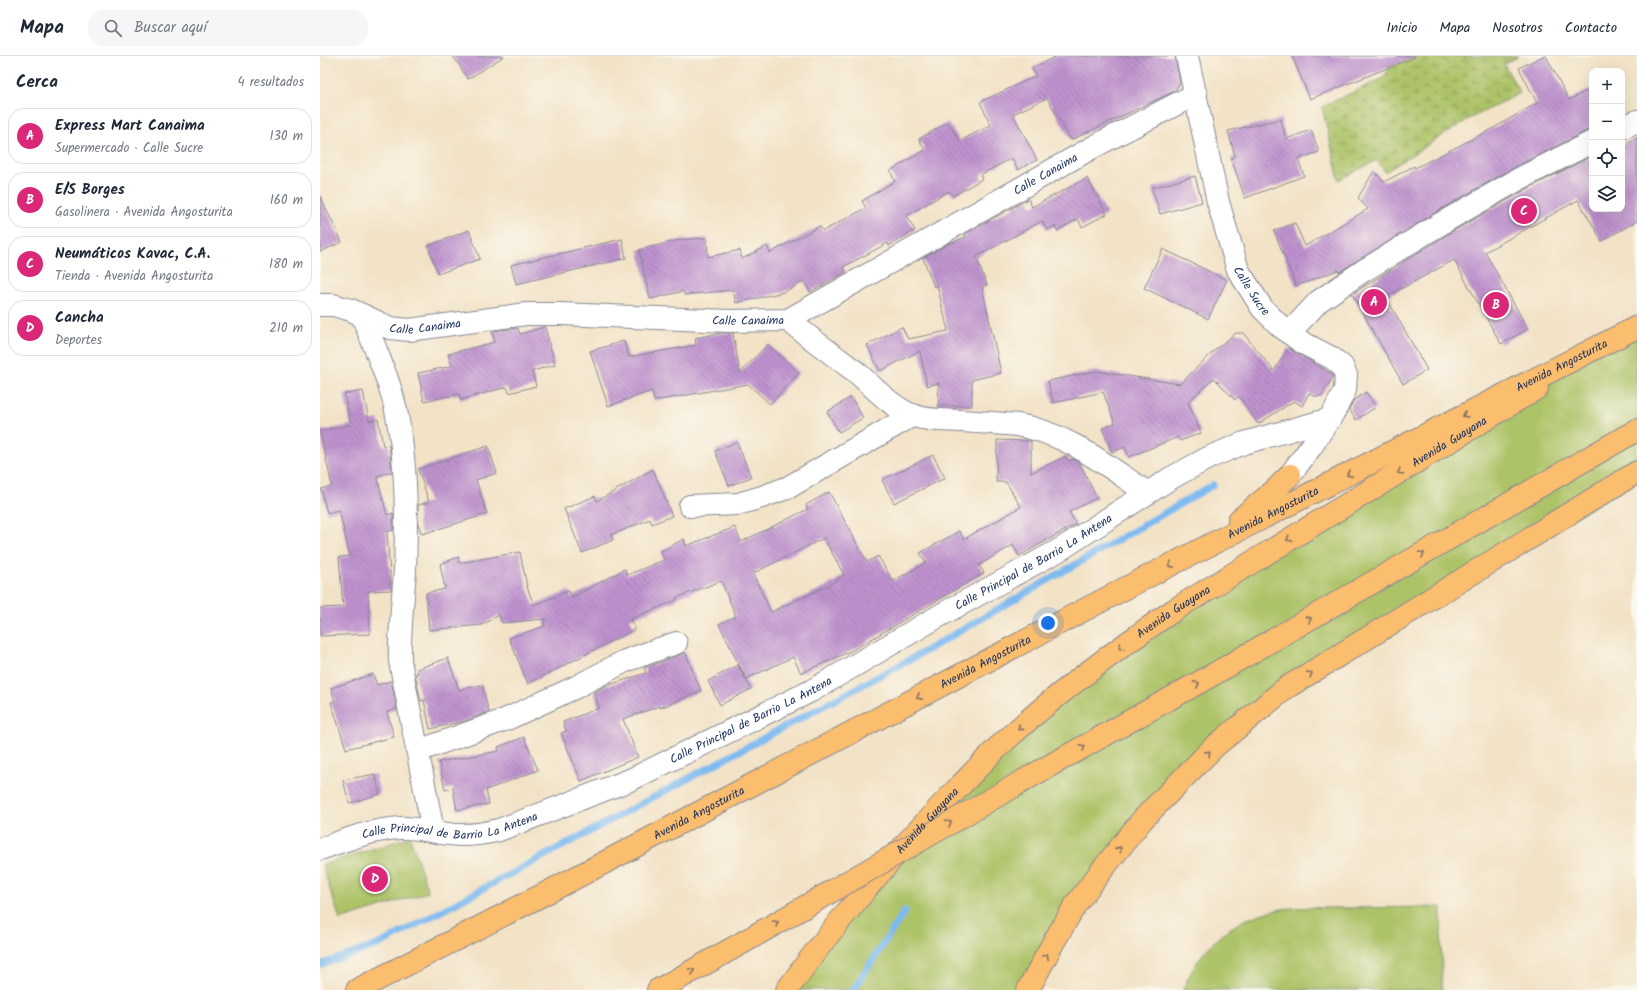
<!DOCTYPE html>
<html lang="es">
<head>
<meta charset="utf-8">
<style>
	:root { --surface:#fff; --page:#f6f6f7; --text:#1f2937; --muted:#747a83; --line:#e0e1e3; --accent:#db2777 }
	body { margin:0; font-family:Kalam,sans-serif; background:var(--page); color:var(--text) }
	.controls { position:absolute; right:12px; top:12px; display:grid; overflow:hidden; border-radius:8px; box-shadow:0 4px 16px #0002 }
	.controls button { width:36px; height:36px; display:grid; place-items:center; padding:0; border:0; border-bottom:1px solid var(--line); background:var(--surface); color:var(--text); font:20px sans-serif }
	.you { position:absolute; left:728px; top:567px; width:14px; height:14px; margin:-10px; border:3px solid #fff; border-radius:50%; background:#1a73e8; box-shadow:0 0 0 6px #1a73e833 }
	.badge { display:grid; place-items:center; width:26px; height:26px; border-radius:50%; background:var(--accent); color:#fff; font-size:13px; font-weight:700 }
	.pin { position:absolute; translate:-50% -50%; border:2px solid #fff; box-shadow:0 1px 4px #0006 }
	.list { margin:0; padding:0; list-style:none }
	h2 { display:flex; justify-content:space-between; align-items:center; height:52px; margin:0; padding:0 16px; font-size:17px }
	h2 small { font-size:13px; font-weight:400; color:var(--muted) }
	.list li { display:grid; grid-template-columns:26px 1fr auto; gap:12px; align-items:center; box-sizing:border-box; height:56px; margin:0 8px 8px; padding:0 8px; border:1px solid var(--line); border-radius:16px }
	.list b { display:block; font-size:15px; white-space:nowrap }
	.list p { margin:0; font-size:13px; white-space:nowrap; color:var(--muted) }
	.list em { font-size:13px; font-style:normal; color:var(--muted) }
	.icon { flex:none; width:22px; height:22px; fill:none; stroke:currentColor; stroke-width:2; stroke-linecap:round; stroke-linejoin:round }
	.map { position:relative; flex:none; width:1317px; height:934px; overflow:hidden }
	header { display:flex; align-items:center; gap:24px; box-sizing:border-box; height:56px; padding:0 20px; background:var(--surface); border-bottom:1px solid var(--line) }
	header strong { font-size:19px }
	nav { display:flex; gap:22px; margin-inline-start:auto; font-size:14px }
	.search { width:280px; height:36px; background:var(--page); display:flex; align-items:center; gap:10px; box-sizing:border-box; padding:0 14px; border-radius:16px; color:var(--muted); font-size:15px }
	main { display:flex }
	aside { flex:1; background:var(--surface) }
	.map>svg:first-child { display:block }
	.grass { fill:#adc368; stroke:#647963 }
	.wetland { fill:url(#wetland-marsh); stroke:#647963 }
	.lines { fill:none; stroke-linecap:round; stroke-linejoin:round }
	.stream { stroke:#7dbaf0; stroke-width:7 }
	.building { fill:url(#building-back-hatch); fill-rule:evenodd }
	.minor-casing { stroke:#868892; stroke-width:24 }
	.major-casing { stroke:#868892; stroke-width:24 }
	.highway-casing { stroke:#868892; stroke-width:24 }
	.minor { stroke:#fff; stroke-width:22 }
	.major { stroke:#fbbd6e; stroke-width:22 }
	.highway { stroke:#fbbd6e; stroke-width:22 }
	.highway-bridge-casing { stroke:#868892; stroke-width:24; stroke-linecap:butt }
	.highway-bridge { stroke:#fbbd6e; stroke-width:22 }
	.oneway { stroke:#806f65 }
	.labels { text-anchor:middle; stroke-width:3; stroke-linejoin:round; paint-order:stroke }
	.street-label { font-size:12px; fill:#1b2f5e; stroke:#fbf7ec }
</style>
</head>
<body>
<header>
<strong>Mapa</strong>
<div class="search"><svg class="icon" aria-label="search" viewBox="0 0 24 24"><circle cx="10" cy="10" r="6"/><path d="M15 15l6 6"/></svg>Buscar aquí</div>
<nav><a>Inicio</a><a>Mapa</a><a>Nosotros</a><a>Contacto</a></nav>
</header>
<main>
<aside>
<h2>Cerca<small>4 resultados</small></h2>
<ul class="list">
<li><span class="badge">A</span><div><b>Express Mart Canaima</b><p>Supermercado · Calle Sucre</p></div><em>130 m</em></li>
<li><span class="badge">B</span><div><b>E/S Borges</b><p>Gasolinera · Avenida Angosturita</p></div><em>160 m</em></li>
<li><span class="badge">C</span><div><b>Neumáticos Kavac, C.A.</b><p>Tienda · Avenida Angosturita</p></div><em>180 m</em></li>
<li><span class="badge">D</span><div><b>Cancha</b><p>Deportes</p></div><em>210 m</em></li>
</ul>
</aside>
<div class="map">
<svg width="1317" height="934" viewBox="0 0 1317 934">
	<defs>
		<pattern id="wetland-marsh" width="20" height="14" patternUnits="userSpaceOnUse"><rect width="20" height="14" fill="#adc368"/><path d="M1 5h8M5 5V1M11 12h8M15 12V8" fill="none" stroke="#8c9f59"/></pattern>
		<pattern id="building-back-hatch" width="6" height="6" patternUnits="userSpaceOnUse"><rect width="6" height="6" fill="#bf92cf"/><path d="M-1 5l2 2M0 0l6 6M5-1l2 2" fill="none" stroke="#9a78ab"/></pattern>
	</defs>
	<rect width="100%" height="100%" fill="#fbf7ec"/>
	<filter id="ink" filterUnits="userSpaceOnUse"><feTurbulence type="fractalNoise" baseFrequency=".025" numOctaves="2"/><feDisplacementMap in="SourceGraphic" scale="8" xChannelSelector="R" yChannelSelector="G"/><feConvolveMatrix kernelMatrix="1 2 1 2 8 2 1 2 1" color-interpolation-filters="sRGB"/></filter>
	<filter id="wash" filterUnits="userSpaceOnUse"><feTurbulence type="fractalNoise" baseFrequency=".012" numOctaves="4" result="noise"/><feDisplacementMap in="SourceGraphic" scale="16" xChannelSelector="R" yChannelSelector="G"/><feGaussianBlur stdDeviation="0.9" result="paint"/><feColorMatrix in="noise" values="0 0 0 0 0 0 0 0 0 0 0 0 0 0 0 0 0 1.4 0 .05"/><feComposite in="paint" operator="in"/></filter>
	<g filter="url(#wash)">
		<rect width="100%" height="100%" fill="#f2e2c6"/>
		<!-- grass -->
		<g class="grass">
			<path d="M1317,271V425L966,632L823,763L708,934H467L524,860L766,618Z"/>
			<path d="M90,781L108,836L20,864L2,809Z"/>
			<path d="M1121,851L1122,934H863C882,885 920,856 972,852C989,851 1007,852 1024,852C1056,852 1089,851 1121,851Z"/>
		</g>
		<!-- wetland -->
		<path class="wetland" d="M1078,0H1199L1184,8L1200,37L1147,64L1065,116L1057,104L1019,124L1002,51L1063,22Z"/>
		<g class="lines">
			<!-- stream -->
			<g class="stream">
				<path d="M0,909L60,888L602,597L893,429"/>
				<path d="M533,934L585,855"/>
			</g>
		</g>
		<g id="blocks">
			<!-- building -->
			<g class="building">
				<path d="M133,0H184L148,23Z"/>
				<path d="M737,0H855L860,26L855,35L751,84L727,42L693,58L717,104L698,114L692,102L660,119L662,123L633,140L629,135L586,160L595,174L569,190L568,187L523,211L526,216L490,236L484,225L464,236L416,247L413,234L364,239V235L330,243L319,194L359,184L387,182L388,201L420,194L422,203L447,190L450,197L500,170L503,175L546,152L542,145L575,125L570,115L605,94L599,83L628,66L640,85L671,69L660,46L716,20L712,12Z"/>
				<path d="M972,0H1095V1L990,43Z"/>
				<path d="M1223,0H1226L1249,44L1272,32V74L1266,75L1193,112L1116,156L1019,216L1018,214L976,230L954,175L975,167L985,190L1048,153L1038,142L1054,115L1064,126L1094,110L1095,112L1172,73L1217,47L1199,12Z"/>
				<path d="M961,63L966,83L991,74L999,96L978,103L984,120L925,142L911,102L915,100L908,75Z"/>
				<path d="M1317,82V165L1282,185L1258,144L1165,196L1208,273L1181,288L1134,204L1066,241L1107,314L1083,328L1032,238L1128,178L1205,134L1272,100V153H1302V89Z"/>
				<path d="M875,120L882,146L840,158L832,132Z"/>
				<path d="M767,122L787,158L762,171L758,163L737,175L735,170L727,174L722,165L656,201L667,229L662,231L681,317L652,324V350H618L619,327L607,330L600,295L560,315L547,289L582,271L588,283L628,275L617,229L614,231L603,202L628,188L646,181L645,178L708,143L712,151Z"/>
				<path d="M0,140L22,186L0,196Z"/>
				<path d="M149,174L160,203L118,218L108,190Z"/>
				<path d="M302,183L306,202L196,228L191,209Z"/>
				<path d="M843,193L907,224L888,263L824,232Z"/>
				<path d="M225,271L235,309L212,315L216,330L189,337L187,331L140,344L139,338L104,345L98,317L132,310L128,298L175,286L172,275L198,272L200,278Z"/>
				<path d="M401,277H413L420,317L448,288L479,317L450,348L428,328L334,345L332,335L288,350L270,295L304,285L309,301L376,289L375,282Z"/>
				<path d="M916,277H923L954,315L968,292L1012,318L1013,321L1001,340H994L989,337L982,350L974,345L938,368L919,340L915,344L894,322L868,346L881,377L860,385L858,381L809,401L805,391L792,396L782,372L795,367L783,336L733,347L728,325L776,315L860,328L896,293Z"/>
				<path d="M43,335L49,365L58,363L63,390L69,389L72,416L57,420L67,459L73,457V474L67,476L71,534L48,535L50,578L0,580V552L23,551L19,501L30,500L19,454L7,457L1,433L12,430L0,375L31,369L24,338Z"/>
				<path d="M1046,336L1056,351L1036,364L1029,353L1034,344Z"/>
				<path d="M531,341L543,362L519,376L507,356Z"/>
				<path d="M677,384L711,385V417L746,400L749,405L753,403L759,406L777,442L749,456L756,468L699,500L693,489L659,509L664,517L531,595L481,617L473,601L426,623L399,568L416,560L401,525L356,542L357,544L310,563L315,573L208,628L189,582L225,570L224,563L182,567L179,559L162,569L109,574L106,537L125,533L120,508L138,501L139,507L200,496L207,531L214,549L249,535L252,541L305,513L307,519L344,504L341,495L364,483L366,490L415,471L421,486L488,453L486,449L509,436L547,506L558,500L573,525L606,507L600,497L639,475L644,483L701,451L686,426H676ZM504,482L524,519L509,529L451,556L434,520V517Z"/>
				<path d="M417,386L431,421L409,430L395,395Z"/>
				<path d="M168,390L177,417L156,424L167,458L102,478L98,468V449L109,446L98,413Z"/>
				<path d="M613,399L625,422L574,447L562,424Z"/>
				<path d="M333,413L352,460L332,468L330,463L291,479L293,484L262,497L244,453L275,440L277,445Z"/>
				<path d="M365,596L381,635L340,652V650L303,663L318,701L261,725L241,677L246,675L243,666L279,652L274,636L289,628V629L326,617L324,612L360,599Z"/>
				<path d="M128,602L139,634L162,629L169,656L145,665L110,673L104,644L101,645L95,618L98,617L97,613Z"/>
				<path d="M418,609L431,633L400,649L388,625Z"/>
				<path d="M53,618L57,629L71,625L77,653L67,656L74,681L26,693L11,646L15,645L11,632Z"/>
				<path d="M204,681L218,714L166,734L169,748L137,754L133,732L125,734L119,706L179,695L178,691Z"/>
				<path d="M55,718L60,738L29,747L23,724Z"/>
			</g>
		</g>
	</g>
	<g filter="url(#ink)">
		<use href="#blocks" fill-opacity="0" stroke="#868892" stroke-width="1"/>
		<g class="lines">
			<!-- minor casing -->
			<g class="minor-casing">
				<g id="minor">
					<path id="s1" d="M867,0L898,146L918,214L942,252L960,270L983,287L1012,302L1022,310L1026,319L1025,334L1015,354L991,391L970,419"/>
					<path d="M1302,72L1317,65"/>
					<path id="s2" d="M0,249H13L31,254L70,272L89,274L206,258H241L410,265L468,264L775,90L876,38"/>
					<path d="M42,259C52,285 66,316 73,342C87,396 87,459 85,514C83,545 79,575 80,605L113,775"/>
					<path d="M468,264C490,282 513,299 536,316C554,331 572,352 594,360C610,365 626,364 642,365C660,366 679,367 697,369C746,376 788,411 828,437"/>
					<path d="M969,277L999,245L1043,215L1122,167L1199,123L1272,86"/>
					<path d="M370,450L418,448L442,441L469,431L593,359"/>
					<path d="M98,695L187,663L256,631L305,605L356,587"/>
					<path id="s3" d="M0,793C26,784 53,773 81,772C102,771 121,779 142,779C155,779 167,777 179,774L310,724L491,635L619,560L741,493L851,422L890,401L924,387L1010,363"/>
				</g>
			</g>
			<!-- major casing -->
			<g class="major-casing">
				<g id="major">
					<path id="s4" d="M467,934C518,863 576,796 637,733C653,717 669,699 686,684C738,636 796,594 854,554L1217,332"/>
					<path d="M708,934L733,887L756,848L782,814L823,763L894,691L966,632L1317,416"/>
				</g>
			</g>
			<!-- highway casing -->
			<g class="highway-casing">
				<g id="highway">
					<path d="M919,464L954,435L970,419"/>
					<path d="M729,710L887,622L1317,374"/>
					<path id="s5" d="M37,934L236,832L823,523L1317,271"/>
					<path d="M338,934L422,887"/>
				</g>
			</g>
			<!-- minor -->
			<use href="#minor" class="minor"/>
			<!-- major -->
			<use href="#major" class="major"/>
			<!-- highway -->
			<use href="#highway" class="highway"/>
			<!-- highway-bridge casing -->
			<g class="highway-bridge-casing">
				<path id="highway-bridge" d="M422,887L729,710"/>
			</g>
			<!-- highway-bridge -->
			<use href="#highway-bridge" class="highway-bridge"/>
		</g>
		<!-- one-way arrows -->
		<defs><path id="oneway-chevron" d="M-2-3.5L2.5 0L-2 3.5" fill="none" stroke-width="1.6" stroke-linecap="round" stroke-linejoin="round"/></defs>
		<g class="oneway">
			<use href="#oneway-chevron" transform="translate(1145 359) rotate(153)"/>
			<use href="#oneway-chevron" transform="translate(1080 416) rotate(149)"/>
			<use href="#oneway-chevron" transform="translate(1029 418) rotate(153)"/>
			<use href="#oneway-chevron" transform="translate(969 483) rotate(149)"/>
			<use href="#oneway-chevron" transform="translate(1102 498) rotate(-30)"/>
			<use href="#oneway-chevron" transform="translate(851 509) rotate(153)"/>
			<use href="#oneway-chevron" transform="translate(989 563) rotate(-30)"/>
			<use href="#oneway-chevron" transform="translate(801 591) rotate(143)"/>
			<use href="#oneway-chevron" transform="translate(990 618) rotate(-31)"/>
			<use href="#oneway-chevron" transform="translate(877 628) rotate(-29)"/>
			<use href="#oneway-chevron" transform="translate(599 641) rotate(152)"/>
			<use href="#oneway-chevron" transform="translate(700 672) rotate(139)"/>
			<use href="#oneway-chevron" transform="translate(763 691) rotate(-29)"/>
			<use href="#oneway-chevron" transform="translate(888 697) rotate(-45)"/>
			<use href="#oneway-chevron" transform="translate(629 767) rotate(-30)"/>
			<use href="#oneway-chevron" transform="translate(799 793) rotate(-51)"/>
			<use href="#oneway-chevron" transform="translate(456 867) rotate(-30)"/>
			<use href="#oneway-chevron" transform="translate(726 900) rotate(-62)"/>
			<use href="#oneway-chevron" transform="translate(372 915) rotate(-29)"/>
		</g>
	</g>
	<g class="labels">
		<!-- street labels -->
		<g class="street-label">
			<text dy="4" stroke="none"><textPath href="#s2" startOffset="770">Calle Canaima</textPath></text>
			<text dy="4" stroke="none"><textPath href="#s1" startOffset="245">Calle Sucre</textPath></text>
			<text dy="4" stroke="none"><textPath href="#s2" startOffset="434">Calle Canaima</textPath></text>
			<text dy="4" stroke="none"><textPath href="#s2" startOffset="110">Calle Canaima</textPath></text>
			<text dy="4" stroke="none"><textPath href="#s5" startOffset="1357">Avenida Angosturita</textPath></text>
			<text dy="4" stroke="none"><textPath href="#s4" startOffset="868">Avenida Guayana</textPath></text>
			<text dy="4" stroke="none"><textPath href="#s5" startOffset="1033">Avenida Angosturita</textPath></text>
			<text dy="4" stroke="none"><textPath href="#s3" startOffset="782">Calle Principal de Barrio La Antena</textPath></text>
			<text dy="4" stroke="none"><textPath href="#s4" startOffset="544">Avenida Guayana</textPath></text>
			<text dy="4" stroke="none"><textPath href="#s5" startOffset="709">Avenida Angosturita</textPath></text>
			<text dy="4" stroke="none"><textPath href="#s3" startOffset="458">Calle Principal de Barrio La Antena</textPath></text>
			<text dy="4" stroke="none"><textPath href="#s5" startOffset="385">Avenida Angosturita</textPath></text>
			<text dy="4" stroke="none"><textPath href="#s4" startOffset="220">Avenida Guayana</textPath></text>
			<text dy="4" stroke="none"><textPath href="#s3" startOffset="134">Calle Principal de Barrio La Antena</textPath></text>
		</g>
	</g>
</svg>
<div class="controls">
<button>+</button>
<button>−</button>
<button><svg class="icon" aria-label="locate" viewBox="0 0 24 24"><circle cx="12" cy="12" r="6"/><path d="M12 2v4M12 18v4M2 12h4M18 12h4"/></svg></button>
<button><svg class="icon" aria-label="layers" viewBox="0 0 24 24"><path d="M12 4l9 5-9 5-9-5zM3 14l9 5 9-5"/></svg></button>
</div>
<div class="you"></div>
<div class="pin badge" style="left:1054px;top:246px">A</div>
<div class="pin badge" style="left:1176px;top:249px">B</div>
<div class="pin badge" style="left:1204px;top:155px">C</div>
<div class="pin badge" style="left:55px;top:823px">D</div>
</div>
</main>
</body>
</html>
